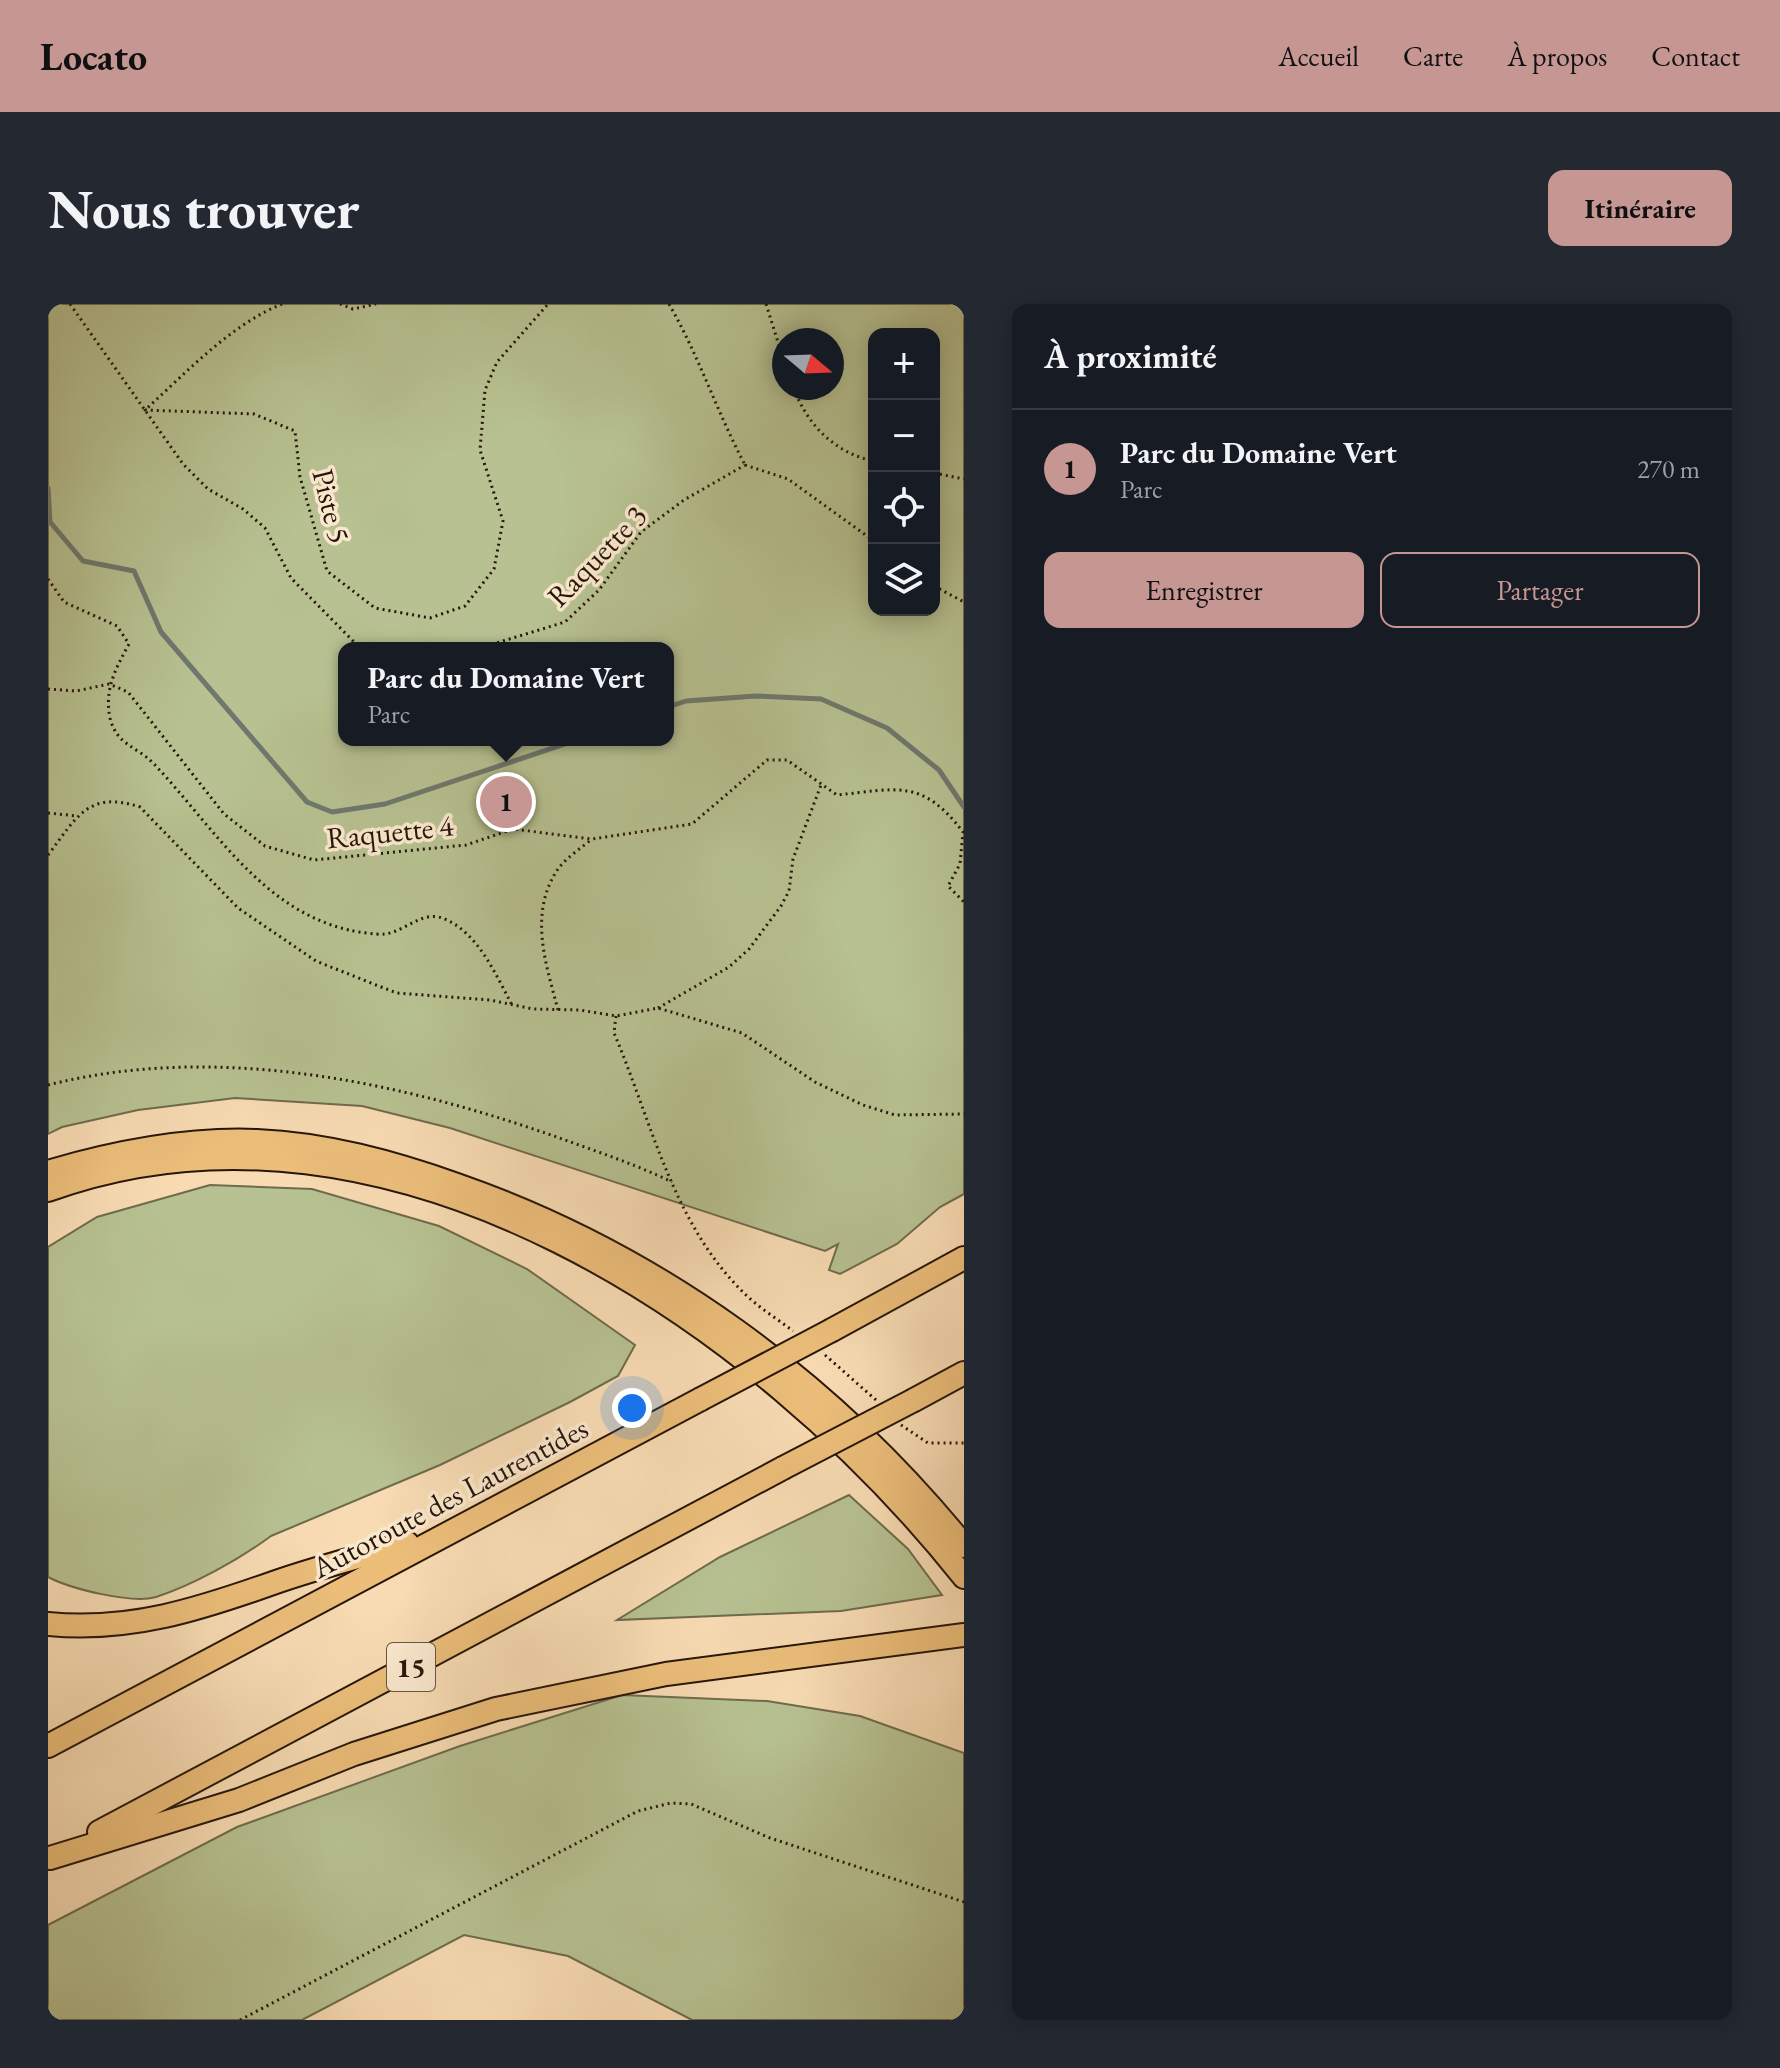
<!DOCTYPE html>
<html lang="fr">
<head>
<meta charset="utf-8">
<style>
	:root { --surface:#171b24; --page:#242831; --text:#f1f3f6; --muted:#9ea1a6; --line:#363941; --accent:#c59692 }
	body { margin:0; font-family:"EB Garamond",serif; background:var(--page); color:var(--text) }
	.controls { position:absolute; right:24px; top:24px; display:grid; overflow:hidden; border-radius:16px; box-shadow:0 4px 20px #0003 }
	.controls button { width:72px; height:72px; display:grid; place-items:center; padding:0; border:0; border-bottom:2px solid var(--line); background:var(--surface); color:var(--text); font:40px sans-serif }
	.compass { position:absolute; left:724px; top:24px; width:72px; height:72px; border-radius:50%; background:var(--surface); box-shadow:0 4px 20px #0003; rotate:109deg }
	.you { position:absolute; left:584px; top:1104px; width:28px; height:28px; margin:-20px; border:6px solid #fff; border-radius:50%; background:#1a73e8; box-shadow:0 0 0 12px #1a73e833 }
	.badge { display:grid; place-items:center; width:52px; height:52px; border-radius:50%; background:var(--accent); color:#111; font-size:26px; font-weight:700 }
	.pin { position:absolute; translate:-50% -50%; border:4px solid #fff; box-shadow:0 2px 8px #0006 }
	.popup { position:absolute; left:290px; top:338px; width:336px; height:104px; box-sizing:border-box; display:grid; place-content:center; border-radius:16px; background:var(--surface); filter:drop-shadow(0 2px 6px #0005); font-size:26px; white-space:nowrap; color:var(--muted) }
	.popup b { font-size:30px; color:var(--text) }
	.popup::after { content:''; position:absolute; left:50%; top:100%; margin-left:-16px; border:16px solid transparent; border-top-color:var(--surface) }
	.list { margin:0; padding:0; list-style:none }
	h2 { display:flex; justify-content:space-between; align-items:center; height:104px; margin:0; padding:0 32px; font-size:34px }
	h2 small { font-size:26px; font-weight:400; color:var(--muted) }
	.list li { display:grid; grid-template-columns:52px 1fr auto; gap:24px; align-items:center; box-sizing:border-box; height:120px; padding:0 32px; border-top:2px solid var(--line) }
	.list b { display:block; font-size:30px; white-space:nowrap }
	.list p { margin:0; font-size:26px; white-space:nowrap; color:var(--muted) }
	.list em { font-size:26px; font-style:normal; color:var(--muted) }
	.actions { display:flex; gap:16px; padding:24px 32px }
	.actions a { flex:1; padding:18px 0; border:2px solid var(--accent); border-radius:16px; text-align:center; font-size:28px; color:var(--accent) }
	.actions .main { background:var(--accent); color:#111 }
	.icon { flex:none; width:44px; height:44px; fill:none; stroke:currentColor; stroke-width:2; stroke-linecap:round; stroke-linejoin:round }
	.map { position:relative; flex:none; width:916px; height:1716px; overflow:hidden; border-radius:16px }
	header { display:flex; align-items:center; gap:48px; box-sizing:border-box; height:112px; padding:0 40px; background:var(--accent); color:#111 }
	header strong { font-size:38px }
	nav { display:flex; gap:44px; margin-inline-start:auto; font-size:28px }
	.intro { display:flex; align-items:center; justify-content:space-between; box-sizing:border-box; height:192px; padding:0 48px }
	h1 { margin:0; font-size:56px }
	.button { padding:20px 36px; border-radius:16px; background:var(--accent); color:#111; font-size:28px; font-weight:700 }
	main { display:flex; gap:48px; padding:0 48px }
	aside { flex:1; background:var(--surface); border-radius:16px; box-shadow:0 4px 20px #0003 }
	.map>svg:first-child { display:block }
	.green { fill:#b7c191; stroke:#6e6b4d; stroke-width:2; fill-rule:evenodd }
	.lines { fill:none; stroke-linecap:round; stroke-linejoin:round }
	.stream { stroke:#6e786e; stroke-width:5 }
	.highway-casing { stroke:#261509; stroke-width:26 }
	.path { stroke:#261509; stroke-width:3; stroke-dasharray:2 4; stroke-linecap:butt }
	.highway { stroke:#ecbe7a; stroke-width:22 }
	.highway-bridge-casing { stroke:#261509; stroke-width:26; stroke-linecap:butt }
	.highway-bridge { stroke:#ecbe7a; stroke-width:22 }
	.labels { text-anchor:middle; stroke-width:7; stroke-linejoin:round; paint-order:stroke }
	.shield { fill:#fae8ce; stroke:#665444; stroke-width:2 }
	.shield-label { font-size:28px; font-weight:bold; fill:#261509 }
	.street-label { font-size:30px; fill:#261509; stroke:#fae8ce }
</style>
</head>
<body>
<header>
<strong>Locato</strong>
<nav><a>Accueil</a><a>Carte</a><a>À propos</a><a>Contact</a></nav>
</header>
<div class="intro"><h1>Nous trouver</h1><a class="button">Itinéraire</a></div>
<main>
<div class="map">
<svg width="916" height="1716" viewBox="0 0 916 1716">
	<rect width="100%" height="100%" fill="#f8dbb3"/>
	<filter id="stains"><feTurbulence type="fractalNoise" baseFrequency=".0025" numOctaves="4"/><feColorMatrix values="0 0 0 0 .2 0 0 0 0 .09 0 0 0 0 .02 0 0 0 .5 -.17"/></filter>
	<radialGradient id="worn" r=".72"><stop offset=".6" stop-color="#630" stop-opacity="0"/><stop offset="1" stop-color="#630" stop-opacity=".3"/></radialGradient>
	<!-- green -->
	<g class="green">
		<path d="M0,0H916V890L892,903L849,940L792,970L781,966L790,940L777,947L402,824L314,802L187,794L90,806L14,823L0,830ZM826,30H886V306H826ZM736,36H784V84H736ZM296,344H620V436H296Z"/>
		<path d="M162,881L264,885L391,922L479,965L587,1041L570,1072L522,1098L392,1161L223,1232C192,1255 145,1281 108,1293C84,1300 23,1285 0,1273V943L49,913Z"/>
		<path d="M801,1191L860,1245L894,1291L793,1307L569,1316L672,1253Z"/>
		<path d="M574,1391L719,1397L812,1412L916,1449V1716H644L520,1652L416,1631L254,1716H0V1621L189,1523L412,1442Z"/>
	</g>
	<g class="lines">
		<!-- stream -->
		<g class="stream">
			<path d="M0,184L2,218L35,257L86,267L113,328L259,498L284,508L337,500L529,436"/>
			<path d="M620,403L638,397L708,392L773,395L839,424L891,466L916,503"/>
		</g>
		<!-- highway casing -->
		<g class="highway-casing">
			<g id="highway">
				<path d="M0,868C68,848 138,834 209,837C278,840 344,858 409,881C609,951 783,1078 916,1242"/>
				<path d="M0,886C341,763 712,1016 916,1273"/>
				<path d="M784,1026L916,954"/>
				<path d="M866,1096L916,1069"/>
				<path d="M0,1320C82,1328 152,1305 228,1278C271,1263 315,1252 359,1239"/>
				<path d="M0,1442L653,1095"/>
				<path d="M51,1528L735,1164"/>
				<path d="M2,1554L191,1496L306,1450L448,1405L618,1370L916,1331"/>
			</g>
		</g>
		<!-- path -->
		<g class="path">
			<path d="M22,0L135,160L160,185L195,205L217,224L243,274L312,344"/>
			<path d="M234,0C182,21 138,69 97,106L206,110L247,127L252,173L279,267L327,304L382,314L417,302L446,265L455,217L432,146L437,86L449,58L500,0"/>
			<path d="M292,0L305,5L328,0"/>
			<path d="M621,0C651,52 669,108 697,161"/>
			<path d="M718,0L736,57"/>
			<path d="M746,84C758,120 788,150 826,157"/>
			<path d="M697,161L740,175L826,237"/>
			<path d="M886,169L916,175"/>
			<path d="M0,275L16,298L69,322L81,340C68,364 56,385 62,414C69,442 89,442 106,460C164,521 213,606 301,626C310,628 327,631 337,630C359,627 375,604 399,616C431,631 448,671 464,701"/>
			<path d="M886,282L916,298"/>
			<path d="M432,344L517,318L551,286L593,228L636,196L697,161"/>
			<path d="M0,385L28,387L61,380L80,388L176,510L217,542L266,556L418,541L465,525L544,535L644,520L719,456H739L789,491C849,485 874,474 915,528L912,560L900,582L916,598"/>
			<path d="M0,509L29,512"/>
			<path d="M0,551C29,513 40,486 92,503L190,604L268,657L328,681L349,689L442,696L485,705L532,706L568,712L610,704L694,729L767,778L815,801L847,811L916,810"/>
			<path d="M610,704L681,663L701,645L733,602L741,587L745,555L773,481"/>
			<path d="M510,706C498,660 480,609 510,565C518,554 533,544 544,535"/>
			<path d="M568,712L566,729C603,816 624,916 692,985C708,1002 728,1014 745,1027"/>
			<path d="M0,781C170,738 355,778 517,836C553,849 589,861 624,878"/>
			<path d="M777,1051L828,1096"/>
			<path d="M853,1121L880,1139H916"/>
			<path d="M192,1716L590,1507L623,1499L643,1500L722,1534L916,1598"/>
		</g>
		<!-- highway -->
		<use href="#highway" class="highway"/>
		<!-- highway-bridge casing -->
		<g class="highway-bridge-casing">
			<g id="highway-bridge">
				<path d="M653,1095L784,1026"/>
				<path d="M735,1164L866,1096"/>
			</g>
		</g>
		<!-- highway-bridge -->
		<use href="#highway-bridge" class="highway-bridge"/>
	</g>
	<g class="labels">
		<!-- shield labels -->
		<rect class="shield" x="339" y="1339" width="48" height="48" rx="6"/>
		<g class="shield-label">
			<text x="363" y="1373">15</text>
		</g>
		<!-- street labels -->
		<g class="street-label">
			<text transform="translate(283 202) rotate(76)" y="10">Piste 5</text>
			<text transform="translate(549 252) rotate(-46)" y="10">Raquette 3</text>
			<text transform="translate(342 528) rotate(-6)" y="10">Raquette 4</text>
			<text transform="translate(402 1194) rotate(-28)" y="10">Autoroute des Laurentides</text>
		</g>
	</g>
	<rect width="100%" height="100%" filter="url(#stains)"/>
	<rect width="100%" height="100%" fill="url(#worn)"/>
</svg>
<div class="controls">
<button>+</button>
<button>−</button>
<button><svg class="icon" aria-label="locate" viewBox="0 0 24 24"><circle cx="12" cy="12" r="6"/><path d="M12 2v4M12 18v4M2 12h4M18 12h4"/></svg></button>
<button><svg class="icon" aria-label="layers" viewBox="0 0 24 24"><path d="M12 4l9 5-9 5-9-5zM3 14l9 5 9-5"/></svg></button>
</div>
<svg class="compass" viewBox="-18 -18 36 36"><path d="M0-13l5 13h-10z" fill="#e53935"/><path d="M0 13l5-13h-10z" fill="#9ea1a6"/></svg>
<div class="you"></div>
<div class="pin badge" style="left:458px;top:498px">1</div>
<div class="popup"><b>Parc du Domaine Vert</b>Parc</div>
</div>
<aside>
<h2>À proximité<small></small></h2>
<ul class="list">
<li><span class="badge">1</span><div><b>Parc du Domaine Vert</b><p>Parc</p></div><em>270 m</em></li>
</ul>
<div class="actions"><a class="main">Enregistrer</a><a>Partager</a></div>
</aside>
</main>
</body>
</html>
